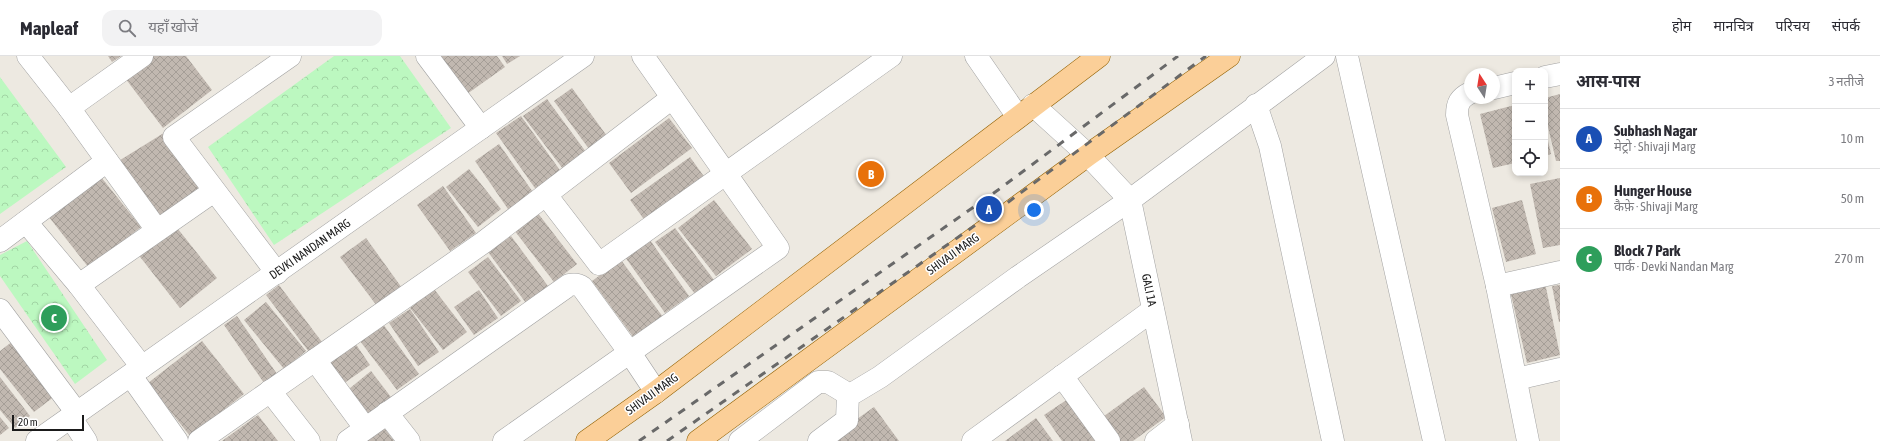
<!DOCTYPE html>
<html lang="hi">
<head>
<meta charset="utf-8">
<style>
	:root { --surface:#fff; --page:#f2f2f3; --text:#2b2b33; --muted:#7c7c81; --line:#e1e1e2; --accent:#db2777 }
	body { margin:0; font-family:"Asap Condensed","Noto Sans Devanagari",sans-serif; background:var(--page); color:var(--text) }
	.controls { position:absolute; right:12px; top:12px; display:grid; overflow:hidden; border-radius:8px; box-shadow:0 2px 6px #0003 }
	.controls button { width:36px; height:36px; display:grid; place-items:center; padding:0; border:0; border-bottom:1px solid var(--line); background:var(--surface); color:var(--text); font:20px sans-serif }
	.compass { position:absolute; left:1464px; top:12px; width:36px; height:36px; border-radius:50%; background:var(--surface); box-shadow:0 2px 6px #0003; rotate:348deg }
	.scale { position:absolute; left:12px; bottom:10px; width:72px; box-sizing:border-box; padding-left:4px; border:2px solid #1b1b1b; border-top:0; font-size:11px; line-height:14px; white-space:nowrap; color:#1b1b1b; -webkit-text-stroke:3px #fff; paint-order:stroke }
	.you { position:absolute; left:1034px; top:154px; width:14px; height:14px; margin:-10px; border:3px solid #fff; border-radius:50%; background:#1a73e8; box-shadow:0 0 0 6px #1a73e833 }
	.badge { display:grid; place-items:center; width:26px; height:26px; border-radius:50%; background:var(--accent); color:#fff; font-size:13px; font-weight:700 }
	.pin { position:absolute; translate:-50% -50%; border:2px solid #fff; box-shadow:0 1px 4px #0006 }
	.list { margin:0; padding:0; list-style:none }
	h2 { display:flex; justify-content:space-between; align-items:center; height:52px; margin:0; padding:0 16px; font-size:17px }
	h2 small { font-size:13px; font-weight:400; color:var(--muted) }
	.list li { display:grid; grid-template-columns:26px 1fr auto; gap:12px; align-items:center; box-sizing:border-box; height:60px; padding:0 16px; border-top:1px solid var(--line) }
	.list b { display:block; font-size:15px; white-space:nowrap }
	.list p { margin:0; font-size:13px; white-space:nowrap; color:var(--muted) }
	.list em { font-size:13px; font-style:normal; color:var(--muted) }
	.icon { flex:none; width:22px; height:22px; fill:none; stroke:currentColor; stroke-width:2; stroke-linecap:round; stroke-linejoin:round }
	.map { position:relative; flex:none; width:1560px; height:385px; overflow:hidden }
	header { display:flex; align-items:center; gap:24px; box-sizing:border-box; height:56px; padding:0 20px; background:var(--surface); border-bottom:1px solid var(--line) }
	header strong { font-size:19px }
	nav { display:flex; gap:22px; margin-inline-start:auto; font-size:14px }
	.search { width:280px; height:36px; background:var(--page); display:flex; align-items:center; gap:10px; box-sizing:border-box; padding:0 14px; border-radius:12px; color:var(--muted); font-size:15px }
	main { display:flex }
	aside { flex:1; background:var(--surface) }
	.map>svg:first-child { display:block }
	.park { fill:url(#park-crowns) }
	.building { fill:url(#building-cross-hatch) }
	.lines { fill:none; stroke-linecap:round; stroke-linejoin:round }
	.minor-casing { stroke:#a2a2a2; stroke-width:23 }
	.major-casing { stroke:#916001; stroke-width:23 }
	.minor { stroke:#fff; stroke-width:22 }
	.major { stroke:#fbcf98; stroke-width:22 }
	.rail { stroke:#696969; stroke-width:3; stroke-dasharray:8 8; stroke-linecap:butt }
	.labels { text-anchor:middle; stroke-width:3; stroke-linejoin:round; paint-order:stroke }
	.street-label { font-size:12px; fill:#1b1b1b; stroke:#fff }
</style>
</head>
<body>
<header>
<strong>Mapleaf</strong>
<div class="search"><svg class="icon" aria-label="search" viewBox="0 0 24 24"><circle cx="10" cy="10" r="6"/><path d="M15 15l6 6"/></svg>यहाँ खोजें</div>
<nav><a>होम</a><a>मानचित्र</a><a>परिचय</a><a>संपर्क</a></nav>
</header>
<main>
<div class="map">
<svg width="1560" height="385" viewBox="0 0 1560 385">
	<defs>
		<pattern id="park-crowns" width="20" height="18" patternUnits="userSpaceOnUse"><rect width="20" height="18" fill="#bcf8c0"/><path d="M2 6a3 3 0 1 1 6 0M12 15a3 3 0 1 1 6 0" fill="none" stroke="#a1d4a4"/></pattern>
		<pattern id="building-cross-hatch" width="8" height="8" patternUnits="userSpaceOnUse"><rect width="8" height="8" fill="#c1b8b0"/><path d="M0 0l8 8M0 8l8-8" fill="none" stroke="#a59e97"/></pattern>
	</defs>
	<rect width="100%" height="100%" fill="#ede9e1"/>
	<!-- park -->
	<g class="park">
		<path d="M334,0H400L451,72L274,189L208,91Z"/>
		<path d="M0,21L66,111L0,158Z"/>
		<path d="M27,185L107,304L75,328L0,220V199Z"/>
	</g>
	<!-- building -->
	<g class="building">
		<path d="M108,0H121L112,6Z"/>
		<path d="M153,0H186L212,34L163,72L125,22Z"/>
		<path d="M440,0H497L505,11L467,38Z"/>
		<path d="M502,0H520L507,8Z"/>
		<path d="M572,32L607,80L589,93L554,45Z"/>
		<path d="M1560,38V105H1556L1545,58V42Z"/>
		<path d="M547,43L586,96L563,113L523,60Z"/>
		<path d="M1515,49V107L1493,112L1480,58Z"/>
		<path d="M521,60L562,117L537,135L496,77Z"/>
		<path d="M669,62L692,92L631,137L609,107Z"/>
		<path d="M167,75L204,133L154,165L117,106Z"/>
		<path d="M1546,76L1551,98L1545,100V77Z"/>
		<path d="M499,88L535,139L510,156L475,105Z"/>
		<path d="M690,101L708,126L648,169L630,144Z"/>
		<path d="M469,113L501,153L478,171L446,131Z"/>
		<path d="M97,116L141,171L89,212L45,156Z"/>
		<path d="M1560,122V189L1543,192L1530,128Z"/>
		<path d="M443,130L476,177L450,195L417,149Z"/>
		<path d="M714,144L752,193L716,220L678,172Z"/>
		<path d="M1522,144L1536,198L1506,206L1492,152Z"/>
		<path d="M537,156L577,208L554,226L514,174Z"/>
		<path d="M174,168L217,222L180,252L137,197Z"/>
		<path d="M675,172L714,224L695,238L655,186Z"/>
		<path d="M511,180L548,230L526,247L488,196Z"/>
		<path d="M366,182L402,232L377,250L340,201Z"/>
		<path d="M650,184L689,240L665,257L625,201Z"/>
		<path d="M488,201L521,245L501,260L468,216Z"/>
		<path d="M621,204L663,261L634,282L592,225Z"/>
		<path d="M1544,222L1560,299L1527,307L1509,230Z"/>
		<path d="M279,229L322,286L309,296L266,239Z"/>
		<path d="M1560,229V266H1559L1552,230Z"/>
		<path d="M434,233L467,276L443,294L410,252Z"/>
		<path d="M479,234L498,262L474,279L454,251Z"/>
		<path d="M266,246L306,295L284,313L244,264Z"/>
		<path d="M410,253L439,296L418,310L389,267Z"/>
		<path d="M237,260L277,318L264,327L224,269Z"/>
		<path d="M383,268L419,318L397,334L360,285Z"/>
		<path d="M13,285L55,340L34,356L0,313V295Z"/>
		<path d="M202,285L244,338L190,380L148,327Z"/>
		<path d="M355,287L370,309L343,328L327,305Z"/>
		<path d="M371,315L394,345L367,366L344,337Z"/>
		<path d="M0,321L30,360L15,372L0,354Z"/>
		<path d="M1144,331L1166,361L1133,385H1116L1100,363Z"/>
		<path d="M1068,343L1097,385H1062L1044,359Z"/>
		<path d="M874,351L899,385H826Z"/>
		<path d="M258,359L278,385H222Z"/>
		<path d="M0,361L9,372L0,379Z"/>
		<path d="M1036,362L1053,385H1005Z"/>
		<path d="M382,369L394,385H360Z"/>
	</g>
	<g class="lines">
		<!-- minor casing -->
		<g class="minor-casing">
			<g id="minor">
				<path d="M28,0L69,52L157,174"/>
				<path d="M427,0L481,72"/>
				<path d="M976,0L1018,61"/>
				<path d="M1347,0L1434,385"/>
				<path d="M1545,21L1560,18"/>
				<path d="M1494,32L1515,27"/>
				<path d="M1470,37C1460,42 1457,47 1457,59L1497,230L1528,385"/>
				<path d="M1033,49L1088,99L1130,144L1181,385"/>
				<path d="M1256,49L1270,90L1333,385"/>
				<path d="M69,52L142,0"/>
				<path d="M546,139L599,208L891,0"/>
				<path d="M26,166L79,229L142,311"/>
				<path d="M0,185L107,105"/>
				<path d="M277,217L174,81L290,0"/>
				<path d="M79,229L214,135"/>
				<path d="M1497,230L1560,216"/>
				<path d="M0,254L77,357"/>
				<path d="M315,304L365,372"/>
				<path d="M131,320L177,385"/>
				<path d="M1062,320L1109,385"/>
				<path d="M1516,323L1560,313"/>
				<path d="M270,335L309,385"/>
				<path d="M387,357L409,385"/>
				<path d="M71,362L86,385"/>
				<path d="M37,385L583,0"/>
				<path d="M199,385L484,186L672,42"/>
				<path d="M348,385L569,229C574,228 578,228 582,231L630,297L656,336"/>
				<path d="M504,385L778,192L643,0"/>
				<path d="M740,385L818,326H828L848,338L855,336L880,321L1018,221L1130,144L1324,0"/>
				<path d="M819,385L847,364L848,338"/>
				<path d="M973,385L1153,254"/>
				<path d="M1156,385L1178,368"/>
			</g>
		</g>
		<!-- major casing -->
		<g class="major-casing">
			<g id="major">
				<path d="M587,385L656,336L1099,0"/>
				<path d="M698,385L1088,99L1229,0"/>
			</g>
		</g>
		<!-- minor -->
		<use href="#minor" class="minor"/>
		<!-- major -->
		<use href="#major" class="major"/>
		<!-- rail -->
		<g class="rail">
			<path d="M639,385L998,134L1178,0"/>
			<path d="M667,385L1007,147L1206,0"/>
		</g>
	</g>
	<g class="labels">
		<!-- street labels -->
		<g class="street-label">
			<text transform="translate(310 193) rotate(-35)" y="4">DEVKI NANDAN MARG</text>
			<text transform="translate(953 198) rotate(-36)" y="4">SHIVAJI MARG</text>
			<text transform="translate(1149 234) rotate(78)" y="4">GALI 1A</text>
			<text transform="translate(652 338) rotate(-36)" y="4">SHIVAJI MARG</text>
		</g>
	</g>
</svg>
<div class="controls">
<button>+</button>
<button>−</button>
<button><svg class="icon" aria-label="locate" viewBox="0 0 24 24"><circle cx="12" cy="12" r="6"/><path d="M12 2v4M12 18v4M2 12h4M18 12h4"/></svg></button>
</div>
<svg class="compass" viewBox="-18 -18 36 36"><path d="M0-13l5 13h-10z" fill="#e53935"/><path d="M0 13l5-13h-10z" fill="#7c7c81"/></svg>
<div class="scale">20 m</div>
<div class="you"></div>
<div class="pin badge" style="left:989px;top:153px;background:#1a4fb4">A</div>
<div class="pin badge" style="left:871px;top:118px;background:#e8710a">B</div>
<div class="pin badge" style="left:54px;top:262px;background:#2e9e5b">C</div>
</div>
<aside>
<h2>आस-पास<small>3 नतीजे</small></h2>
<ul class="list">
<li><span class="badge" style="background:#1a4fb4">A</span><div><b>Subhash Nagar</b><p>मेट्रो · Shivaji Marg</p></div><em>10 m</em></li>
<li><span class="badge" style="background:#e8710a">B</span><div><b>Hunger House</b><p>कैफ़े · Shivaji Marg</p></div><em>50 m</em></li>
<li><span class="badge" style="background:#2e9e5b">C</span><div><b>Block 7 Park</b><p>पार्क · Devki Nandan Marg</p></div><em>270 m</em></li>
</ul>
</aside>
</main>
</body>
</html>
